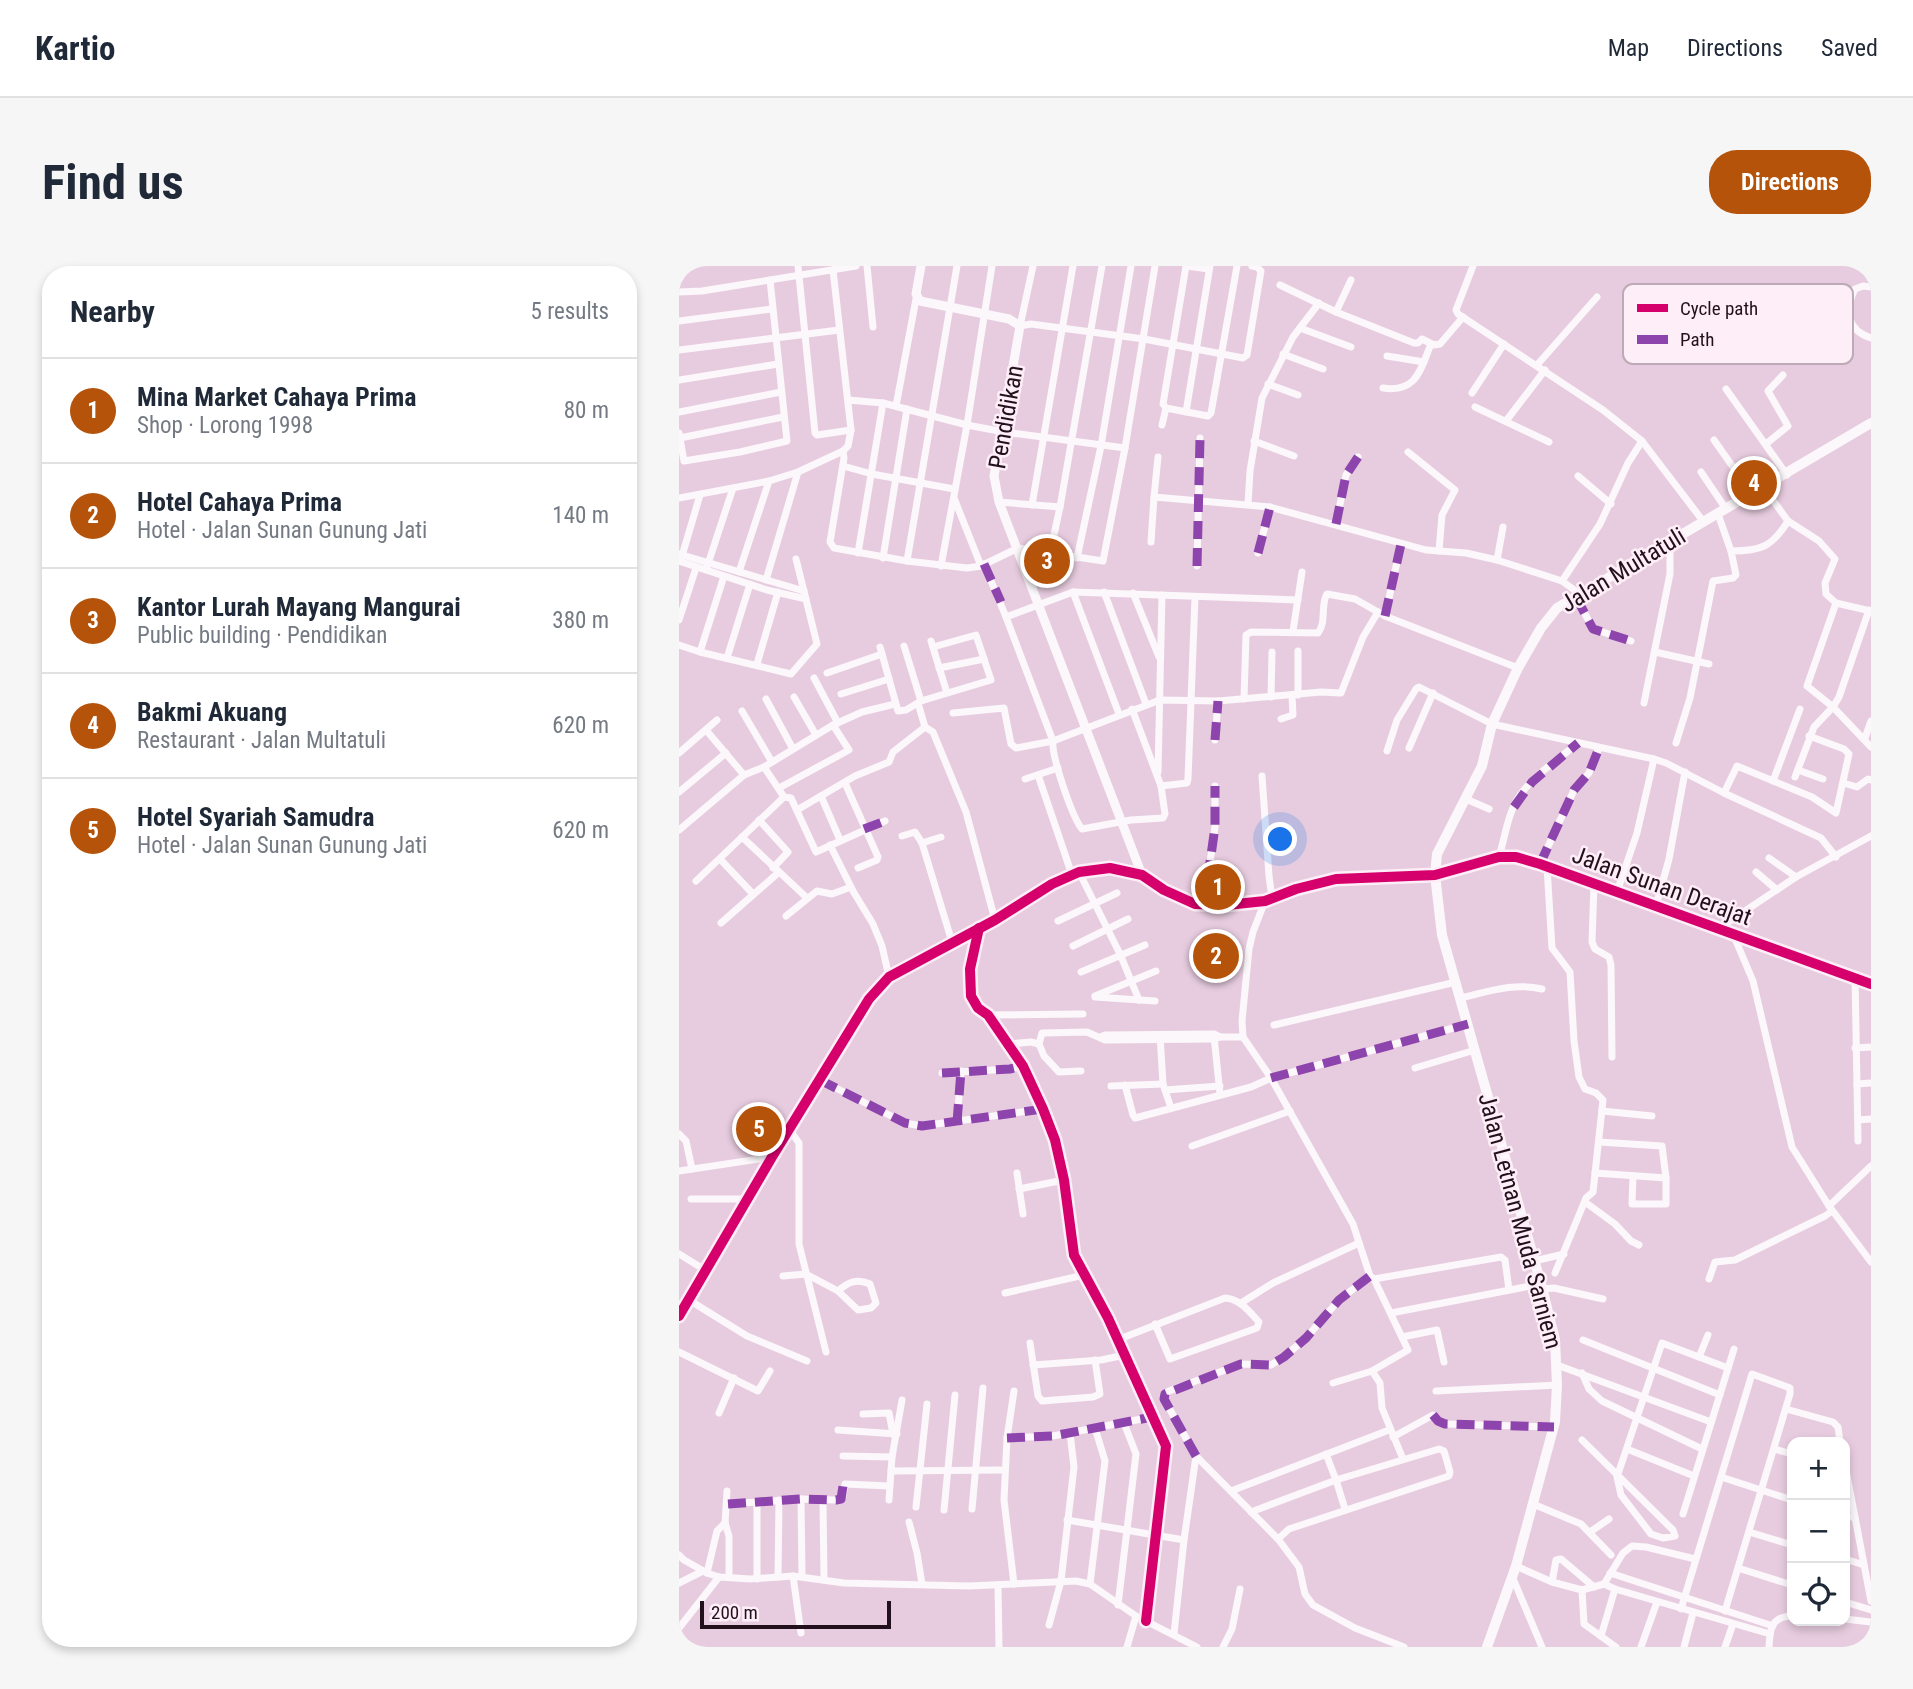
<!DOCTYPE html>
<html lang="en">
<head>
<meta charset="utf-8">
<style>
	:root { --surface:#fff; --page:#f6f6f7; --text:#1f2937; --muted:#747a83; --line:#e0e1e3; --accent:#b45309 }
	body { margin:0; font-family:"Roboto Condensed",sans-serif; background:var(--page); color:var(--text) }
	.controls { position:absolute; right:21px; bottom:21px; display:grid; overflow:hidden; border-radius:14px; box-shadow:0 4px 10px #0003 }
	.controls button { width:63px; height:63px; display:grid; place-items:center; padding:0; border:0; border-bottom:2px solid var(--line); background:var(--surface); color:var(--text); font:35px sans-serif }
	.scale { position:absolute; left:21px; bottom:18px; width:191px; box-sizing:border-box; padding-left:7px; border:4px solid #22101d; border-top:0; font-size:19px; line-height:24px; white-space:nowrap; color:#22101d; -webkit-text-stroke:5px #feeef8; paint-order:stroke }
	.you { position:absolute; left:602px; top:574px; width:24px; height:24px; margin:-18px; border:5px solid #fff; border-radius:50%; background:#1a73e8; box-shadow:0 0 0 10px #1a73e833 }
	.badge { display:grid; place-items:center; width:46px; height:46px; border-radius:50%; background:var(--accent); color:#fff; font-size:23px; font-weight:700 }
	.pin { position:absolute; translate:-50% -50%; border:4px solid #fff; box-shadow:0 2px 7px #0006 }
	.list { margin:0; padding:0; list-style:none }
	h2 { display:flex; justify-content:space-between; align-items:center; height:91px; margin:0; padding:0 28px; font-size:30px }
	h2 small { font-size:23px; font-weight:400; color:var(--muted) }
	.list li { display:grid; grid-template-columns:46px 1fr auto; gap:21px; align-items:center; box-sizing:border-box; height:105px; padding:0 28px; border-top:2px solid var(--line) }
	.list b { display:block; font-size:26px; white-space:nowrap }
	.list p { margin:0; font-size:23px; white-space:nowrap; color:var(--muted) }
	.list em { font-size:23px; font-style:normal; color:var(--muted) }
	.icon { flex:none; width:38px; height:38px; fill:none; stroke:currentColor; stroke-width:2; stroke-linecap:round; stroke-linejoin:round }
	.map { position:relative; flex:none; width:1192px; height:1381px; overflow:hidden; border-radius:28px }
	header { display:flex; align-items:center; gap:42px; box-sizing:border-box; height:98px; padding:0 35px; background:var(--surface); border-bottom:2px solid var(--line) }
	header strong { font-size:33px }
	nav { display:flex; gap:38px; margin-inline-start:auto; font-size:24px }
	.intro { display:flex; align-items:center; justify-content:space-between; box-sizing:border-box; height:168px; padding:0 42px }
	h1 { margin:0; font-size:49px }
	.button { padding:18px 32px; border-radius:28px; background:var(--accent); color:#fff; font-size:24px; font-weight:700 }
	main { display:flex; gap:42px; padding:0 42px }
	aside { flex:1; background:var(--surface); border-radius:28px; box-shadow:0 4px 10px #0003 }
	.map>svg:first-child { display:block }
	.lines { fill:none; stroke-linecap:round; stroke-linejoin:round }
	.minor { stroke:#fbf7fa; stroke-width:7 }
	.tertiary { stroke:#fbf7fa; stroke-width:9 }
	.secondary { stroke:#fbf7fa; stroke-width:10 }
	.quiet { stroke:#8e44ad; stroke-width:9; stroke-dasharray:18 9; stroke-linecap:butt }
	.cycleway-casing { stroke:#feeef8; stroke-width:15 }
	.cycleway { stroke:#d6006c; stroke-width:10 }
	.labels { text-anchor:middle; stroke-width:5; stroke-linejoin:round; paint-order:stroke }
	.street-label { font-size:24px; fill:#22101d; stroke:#feeef8 }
	.key { fill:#feeef8; stroke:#bcabb6; stroke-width:2 }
	.key-label { font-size:19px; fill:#22101d }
</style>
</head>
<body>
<header>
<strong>Kartio</strong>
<nav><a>Map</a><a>Directions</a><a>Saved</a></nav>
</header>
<div class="intro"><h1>Find us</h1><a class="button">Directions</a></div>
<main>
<aside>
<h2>Nearby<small>5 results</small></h2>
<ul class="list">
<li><span class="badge">1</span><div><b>Mina Market Cahaya Prima</b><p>Shop · Lorong 1998</p></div><em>80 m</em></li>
<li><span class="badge">2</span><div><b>Hotel Cahaya Prima</b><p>Hotel · Jalan Sunan Gunung Jati</p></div><em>140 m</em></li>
<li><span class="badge">3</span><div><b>Kantor Lurah Mayang Mangurai</b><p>Public building · Pendidikan</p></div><em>380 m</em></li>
<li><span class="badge">4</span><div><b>Bakmi Akuang</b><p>Restaurant · Jalan Multatuli</p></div><em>620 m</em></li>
<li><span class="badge">5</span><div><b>Hotel Syariah Samudra</b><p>Hotel · Jalan Sunan Gunung Jati</p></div><em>620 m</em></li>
</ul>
</aside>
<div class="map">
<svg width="1192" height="1381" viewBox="0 0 1192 1381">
	<rect width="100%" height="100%" fill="#e7ccdf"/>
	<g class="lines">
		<!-- minor -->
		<g class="minor">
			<path d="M119,0L136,167L138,169L172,164"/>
			<path d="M188,0L194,61"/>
			<path d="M354,0L341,60L352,58L465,73L564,92L568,89L582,5L578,1L573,0"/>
			<path d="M507,0L484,138L487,142L529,150L532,147L558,0"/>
			<path d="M507,0L530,3"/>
			<path d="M794,0L777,44L779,48L924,144L963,175L1024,255"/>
			<path d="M601,19L657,46L735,77H739L743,73L755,79L761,78L784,51"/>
			<path d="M1192,21L1184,20L1176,23C1165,45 1168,64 1192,72"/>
			<path d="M0,26L23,25L177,0"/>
			<path d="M657,46L672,14"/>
			<path d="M0,55L93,43"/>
			<path d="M621,62L672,81"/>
			<path d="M0,84L160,64"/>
			<path d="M604,88L644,103"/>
			<path d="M708,90L745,96"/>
			<path d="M858,99L918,31"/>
			<path d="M0,114L99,98"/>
			<path d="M589,118L619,129"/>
			<path d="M704,122C737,127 741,105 752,78"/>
			<path d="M1047,123L1108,209"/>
			<path d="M793,127L825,78"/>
			<path d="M169,134L204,137L288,159L325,166L446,182"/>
			<path d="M217,140L237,33"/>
			<path d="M796,141L870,176"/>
			<path d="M0,146L102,126"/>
			<path d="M507,146L531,0"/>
			<path d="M827,155L866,104"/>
			<path d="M483,159L487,142"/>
			<path d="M0,167L5,195L61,186L108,175L91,14"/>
			<path d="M1,172L104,151"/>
			<path d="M1035,174L1073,228"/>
			<path d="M575,175L615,190"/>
			<path d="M1087,178L1109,160L1089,125L1104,109"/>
			<path d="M164,185L165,192L151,276L155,282L228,295L288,302L302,300L339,282L424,295L446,182L476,0"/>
			<path d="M729,186L776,224L763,249L760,285"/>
			<path d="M164,200L193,208L275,223"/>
			<path d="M1022,206L1047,243"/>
			<path d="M899,210L932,238"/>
			<path d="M1085,222L1109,255L1140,275L1156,293L1146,317L1147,328L1157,337L1192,345"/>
			<path d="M475,231L479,191"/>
			<path d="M0,232L90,215L119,206L164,185L169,180L172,164L154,4"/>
			<path d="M275,232L302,300"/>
			<path d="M320,236L381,241"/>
			<path d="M569,238L571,205L583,132L614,71L640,37"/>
			<path d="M353,239L394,0"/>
			<path d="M657,258L667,209L679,191"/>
			<path d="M472,276L475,231L591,241L747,284L787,287L818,294L883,315L901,328"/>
			<path d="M1052,285C1082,285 1093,281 1109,255"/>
			<path d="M179,287L204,137"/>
			<path d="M371,287L381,241L423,0"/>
			<path d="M579,287L591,241"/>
			<path d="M0,288L125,325"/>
			<path d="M3,290L21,229"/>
			<path d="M204,292L228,143"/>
			<path d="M398,292L422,180L452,0"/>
			<path d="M818,294L824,261"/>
			<path d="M0,295L88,324L127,333"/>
			<path d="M228,295L278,0"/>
			<path d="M305,298L327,351"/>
			<path d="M262,300L288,159L313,0"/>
			<path d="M518,300L521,172"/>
			<path d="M28,301L54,222"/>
			<path d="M60,306L90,215"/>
			<path d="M87,314L119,206"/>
			<path d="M883,315L921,258L949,197L963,175"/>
			<path d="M394,326L440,448"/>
			<path d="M425,326L467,438"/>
			<path d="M454,327L480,391"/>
			<path d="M897,331L914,363L952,375"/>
			<path d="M1157,337L1128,420L1154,441L1192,481"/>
			<path d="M706,350L722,278"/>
			<path d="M0,354L17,302"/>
			<path d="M614,365L623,306"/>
			<path d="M252,375L268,427"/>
			<path d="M0,379L21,386L112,408L138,378L117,293"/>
			<path d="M225,380L242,435"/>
			<path d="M201,381L219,445L227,444L242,435L312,414L297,369L254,381"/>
			<path d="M21,386L45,310"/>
			<path d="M976,386L1030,398"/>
			<path d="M48,392L71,318"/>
			<path d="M78,398L99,326"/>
			<path d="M260,402L305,393"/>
			<path d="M148,407L203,388"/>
			<path d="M135,412L159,457"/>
			<path d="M162,428L210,413"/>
			<path d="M619,429V385"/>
			<path d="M115,431L137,469"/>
			<path d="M592,431L593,386"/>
			<path d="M87,433L114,483"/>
			<path d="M565,433L567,369L572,366L639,367C648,356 641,339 648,328L676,333L706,350L839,402"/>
			<path d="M239,437L246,461L254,466L287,546L316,654"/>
			<path d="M965,437L991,308V276"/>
			<path d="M453,443L482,520L486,548L484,552L452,554L403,563C393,551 372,489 374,475L327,351L394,326L619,334"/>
			<path d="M63,445L93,496"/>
			<path d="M274,447L325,442L332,478L337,482L374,475L481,434L539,435L642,426L662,427L684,371L699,346"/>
			<path d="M602,453L614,449L613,429"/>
			<path d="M27,464L65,509"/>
			<path d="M1186,472L1192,455"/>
			<path d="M536,474L539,435"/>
			<path d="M997,477L1011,432L1034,315L1054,312L1057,309L1052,285L1039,248"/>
			<path d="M730,482L754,427"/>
			<path d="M708,485L718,454L737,423L740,421L813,458L975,493"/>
			<path d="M0,487L38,454"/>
			<path d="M85,501L105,531L112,532L137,586L206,555"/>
			<path d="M1119,504L1144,513"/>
			<path d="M479,506L483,329"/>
			<path d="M359,509L393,609"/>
			<path d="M583,510L590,610L593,633"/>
			<path d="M1116,511L1135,461L1154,441L1160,431L1190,344"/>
			<path d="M346,513L379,502"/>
			<path d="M1094,515L1121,443"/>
			<path d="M166,517L199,591L198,594L179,602"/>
			<path d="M1164,517L1178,521L1189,513L1192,514"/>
			<path d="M482,520L508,517L509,513L516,331"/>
			<path d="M100,522L170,484L154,459"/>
			<path d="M0,526L47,487"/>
			<path d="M1045,527L1058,500L1133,531L1157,547L1170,488L1165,483L1130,470"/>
			<path d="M142,530L161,574"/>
			<path d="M787,533L810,543"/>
			<path d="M118,544L176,510L210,496L214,486L246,461"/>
			<path d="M80,554L109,586L94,602"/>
			<path d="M0,564L65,509L85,501L154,459L183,446L216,438"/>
			<path d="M223,570L236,566L243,577"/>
			<path d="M63,571L128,632"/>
			<path d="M262,571L243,577L273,676"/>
			<path d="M151,579L174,625L194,658L203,680L210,711"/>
			<path d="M820,591C826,571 829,546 841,529C856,508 880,493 899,477"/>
			<path d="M1090,592L1117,611"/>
			<path d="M41,593L74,628"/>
			<path d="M861,598L895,524L910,507L920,482"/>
			<path d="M868,601L873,682L891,706L895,775L900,811L906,823L917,827L924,834L914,926L907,932L876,1007"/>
			<path d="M400,606L441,688L460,734"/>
			<path d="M1077,606L1098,624"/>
			<path d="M17,615L105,531"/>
			<path d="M915,618L913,676L916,683L930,691L932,699L933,791"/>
			<path d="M938,626L958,567L975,493L987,497L1045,527L1142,572L1157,591"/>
			<path d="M586,635L574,666L570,683L563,755L564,771L592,812L674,958L691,1010L695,1013L729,1084L693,1105L701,1117L703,1142L724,1193"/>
			<path d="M525,639L536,561V520"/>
			<path d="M977,640L990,593L1006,506"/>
			<path d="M107,650L138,625L153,628L172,621"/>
			<path d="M379,655L438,627"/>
			<path d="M42,657L99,607"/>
			<path d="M300,662L291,703L292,730L299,742L309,749L344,800L364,843L376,874L385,914L395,989L429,1052L487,1180L467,1355"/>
			<path d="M1039,663L1117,611L1192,570"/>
			<path d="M1054,668L1074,715L1113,881L1150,940L1192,996"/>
			<path d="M394,680L449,653"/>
			<path d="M402,706L466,679"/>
			<path d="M1176,710L1179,875"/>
			<path d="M416,730L477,705"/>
			<path d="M416,731L476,735"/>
			<path d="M781,732C808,726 835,716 863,723"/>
			<path d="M309,749L404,748"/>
			<path d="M595,759L777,716"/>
			<path d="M481,769L484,818L492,842"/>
			<path d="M535,770L541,828"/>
			<path d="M422,771L426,769L535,768L541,771H564"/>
			<path d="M330,778L352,776L360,778"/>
			<path d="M1176,782L1192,781"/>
			<path d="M736,802L796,784"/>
			<path d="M402,805L380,806L365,790L360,778L363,767L408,766L426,774L535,773L541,771"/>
			<path d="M263,807L331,803L344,800"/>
			<path d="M141,814L226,857L243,860L364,843"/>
			<path d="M1178,818L1192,817"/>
			<path d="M446,819L454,849L456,852L460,851L572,821L592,812L789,758"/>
			<path d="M432,820L484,818"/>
			<path d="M486,824L541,820"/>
			<path d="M923,845L973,850"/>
			<path d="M1179,854L1192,853"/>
			<path d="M278,856L282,805"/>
			<path d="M110,863L120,877V978L147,1086"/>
			<path d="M0,868L7,875L13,903"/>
			<path d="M920,876L983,880L987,912V938H953L954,910"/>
			<path d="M513,880L611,845"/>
			<path d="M0,905L93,891"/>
			<path d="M338,907L344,948"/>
			<path d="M916,907L987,912"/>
			<path d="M340,923L385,914"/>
			<path d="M12,933H68"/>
			<path d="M906,936L936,958L952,975L960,979"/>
			<path d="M1150,940L1192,900"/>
			<path d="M0,988L26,1004"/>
			<path d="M855,995L885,988"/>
			<path d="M104,1010L127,1008L159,1025C169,1016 178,1012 191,1018L197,1037L192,1042L179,1044L159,1025"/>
			<path d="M691,1010L660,1034L627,1072L605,1091L592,1099L562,1098L490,1125L486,1128L485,1133L517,1190L599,1273L620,1301L626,1328L634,1339L676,1362L725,1381"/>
			<path d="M695,1013L822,991L826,994L830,1024"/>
			<path d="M1030,1013L1036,996L1056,994L1146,950L1153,945"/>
			<path d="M863,1023L875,1022L924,1033"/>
			<path d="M326,1027L405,1009"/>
			<path d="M10,1034L68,1070L128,1095"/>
			<path d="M562,1037L594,1017L680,977"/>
			<path d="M712,1047L862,1018"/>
			<path d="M723,1071L758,1064L765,1096"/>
			<path d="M438,1074L546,1032C561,1033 570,1045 580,1056L578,1062L491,1093L476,1058"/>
			<path d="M904,1074L1041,1129"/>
			<path d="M351,1077L359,1130L363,1135L414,1131L421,1128L416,1094"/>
			<path d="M0,1086L79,1125L91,1105"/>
			<path d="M1020,1091L1029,1069"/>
			<path d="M354,1099L422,1094L446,1089"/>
			<path d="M878,1099L1032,1156"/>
			<path d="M903,1107L910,1123L923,1135L1023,1183"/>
			<path d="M654,1117L693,1105"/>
			<path d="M335,1125L328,1172L325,1234L335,1318"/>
			<path d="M757,1125L878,1119"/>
			<path d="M1107,1143L1154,1156L1159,1161L1161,1176"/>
			<path d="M40,1147L55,1112"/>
			<path d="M184,1148L210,1147L214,1168"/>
			<path d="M159,1164L218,1168"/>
			<path d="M714,1171L754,1149L759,1155L766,1158L875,1161"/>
			<path d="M328,1172L374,1170L473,1151"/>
			<path d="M903,1174L994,1264L996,1270L984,1272L972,1268L942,1229L938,1211L983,1077L1049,1102"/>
			<path d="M948,1183L1015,1210"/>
			<path d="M1095,1183L1113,1188"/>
			<path d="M164,1190L213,1191"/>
			<path d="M1166,1199L1192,1335"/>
			<path d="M212,1205L325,1204"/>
			<path d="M1042,1211L1113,1234"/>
			<path d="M48,1225L46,1257L50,1270V1311"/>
			<path d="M552,1225L710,1164"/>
			<path d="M122,1233L123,1310"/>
			<path d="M144,1234L145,1314"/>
			<path d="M210,1234L213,1191L223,1134"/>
			<path d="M78,1236V1313"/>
			<path d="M49,1238L122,1233L157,1234L164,1230L166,1218L210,1220"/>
			<path d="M854,1238L902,1258L932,1289"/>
			<path d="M237,1241L248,1138"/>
			<path d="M293,1243L304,1122"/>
			<path d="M265,1244L276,1129"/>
			<path d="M572,1246L657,1214L647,1188"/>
			<path d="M1004,1248L1055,1083"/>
			<path d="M1166,1249L1176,1252"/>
			<path d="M388,1254L505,1274"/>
			<path d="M230,1256L238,1287L243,1318"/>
			<path d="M911,1266L930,1253"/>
			<path d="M1070,1266L1113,1279"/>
			<path d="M599,1273L610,1263L770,1210L771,1206L765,1185L760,1183L657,1214L666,1243"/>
			<path d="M0,1289L5,1294L28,1307L40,1311L71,1313L114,1310L165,1317L290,1320L397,1315L411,1318L457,1350L518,1381"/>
			<path d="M1166,1293L1185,1299"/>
			<path d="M837,1300L873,1316L903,1324L925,1318L944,1287L953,1280L967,1281L1016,1293"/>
			<path d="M1059,1302L1113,1319"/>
			<path d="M28,1307L38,1265L46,1257"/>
			<path d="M931,1307L1094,1360"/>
			<path d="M114,1310L122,1367"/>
			<path d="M833,1310L863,1381"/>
			<path d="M99,1311L100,1234"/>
			<path d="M873,1316L877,1294L882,1293L915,1321"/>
			<path d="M0,1317L24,1305"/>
			<path d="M411,1318L426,1195L416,1162"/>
			<path d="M925,1318L936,1323L1091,1368"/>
			<path d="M319,1319L320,1381"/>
			<path d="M903,1324L905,1358L937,1381"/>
			<path d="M1166,1336L1192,1344"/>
			<path d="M439,1339L457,1188L445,1157"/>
			<path d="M1002,1343L1073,1108L1111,1122V1128L1046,1345"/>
			<path d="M1166,1353L1192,1356"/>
			<path d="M370,1359L382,1315L395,1201L391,1167"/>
			<path d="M0,1362L40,1311"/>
			<path d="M495,1368L505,1274L517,1190"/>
			<path d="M922,1370L936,1323"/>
			<path d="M448,1381L457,1350"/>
			<path d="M544,1381L553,1363L561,1323"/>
			<path d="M962,1381L978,1336"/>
			<path d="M1005,1381L1014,1347"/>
			<path d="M1046,1381L1054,1358"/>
			<path d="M1090,1381C1091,1362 1092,1351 1113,1350"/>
			<path d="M1191,1381L1192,1374"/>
		</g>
		<!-- tertiary -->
		<g class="tertiary">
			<path d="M242,0L237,28L241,35L330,53L341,60L315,210L320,236L463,609"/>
			<path d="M0,1050L93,891L190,733L210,711L316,654L373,618L400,606L431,602L463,609L485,624L516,638L548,639L586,635L617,623L657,613L756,609L820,591H837L861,598L1192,718"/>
		</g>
		<!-- secondary -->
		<path class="secondary" d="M808,1381L837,1300L876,1156L878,1119L876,1074L862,1018L763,669L756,609L758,588L803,500L813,458L839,402L862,362L878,342L1192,157"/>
		<!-- quiet -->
		<g class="quiet">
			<path d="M657,258L667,209L679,191"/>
			<path d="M579,287L591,241"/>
			<path d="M305,298L322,336"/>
			<path d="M518,300L521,172"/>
			<path d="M897,331L914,363L952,375"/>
			<path d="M706,350L722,278"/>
			<path d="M536,474L539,435"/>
			<path d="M835,541L853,516L899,477"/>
			<path d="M185,563L206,555"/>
			<path d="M861,598L895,524L910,507L920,482"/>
			<path d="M525,639L536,561V520"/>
			<path d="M263,807L331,803L344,800"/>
			<path d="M592,812L789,758"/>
			<path d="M141,814L226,857L243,860L364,843"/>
			<path d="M278,856L282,805"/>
			<path d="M754,1149L759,1155L766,1158L875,1161"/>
			<path d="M328,1172L374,1170L473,1151"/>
			<path d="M517,1190L485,1133L486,1128L562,1098L592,1099L605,1091L627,1072L660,1034L691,1010"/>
			<path d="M49,1238L122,1233L157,1234L162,1233L164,1220L168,1217"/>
		</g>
		<!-- cycleway casing -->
		<g class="cycleway-casing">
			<g id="cycleway">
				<path d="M300,662L291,703L292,730L299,742L309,749L344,800L364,843L376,874L385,914L395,989L429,1052L487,1180L467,1355"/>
				<path d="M0,1050L93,891L190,733L210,711L316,654L373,618L400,606L431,602L463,609L485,624L516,638L548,639L586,635L617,623L657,613L756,609L820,591H837L861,598L1192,718"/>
			</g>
		</g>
		<!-- cycleway -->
		<use href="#cycleway" class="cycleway"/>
	</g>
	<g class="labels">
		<!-- street labels -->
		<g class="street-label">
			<text transform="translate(327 151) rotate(-80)" y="8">Pendidikan</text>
			<text transform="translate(944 304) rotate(-31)" y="8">Jalan Multatuli</text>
			<text transform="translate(983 620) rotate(20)" y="8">Jalan Sunan Derajat</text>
			<text transform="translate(841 955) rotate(75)" y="8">Jalan Letnan Muda Sarniem</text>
		</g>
	</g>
	<!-- legend -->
	<rect x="944" y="18" width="230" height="80" rx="10" class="key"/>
	<rect x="958" y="38" width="31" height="8" fill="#d6006c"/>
	<rect x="958" y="69" width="31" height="9" fill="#8e44ad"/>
	<g class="key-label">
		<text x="1001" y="49">Cycle path</text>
		<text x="1001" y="80">Path</text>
	</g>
</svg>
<div class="controls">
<button>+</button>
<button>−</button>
<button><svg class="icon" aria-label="locate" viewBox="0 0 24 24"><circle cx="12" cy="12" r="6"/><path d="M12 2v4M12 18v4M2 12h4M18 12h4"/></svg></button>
</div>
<div class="scale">200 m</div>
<div class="you"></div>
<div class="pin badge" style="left:539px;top:621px">1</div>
<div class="pin badge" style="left:537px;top:690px">2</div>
<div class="pin badge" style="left:368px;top:295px">3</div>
<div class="pin badge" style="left:1075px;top:217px">4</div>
<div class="pin badge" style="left:80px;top:863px">5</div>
</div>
</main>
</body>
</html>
